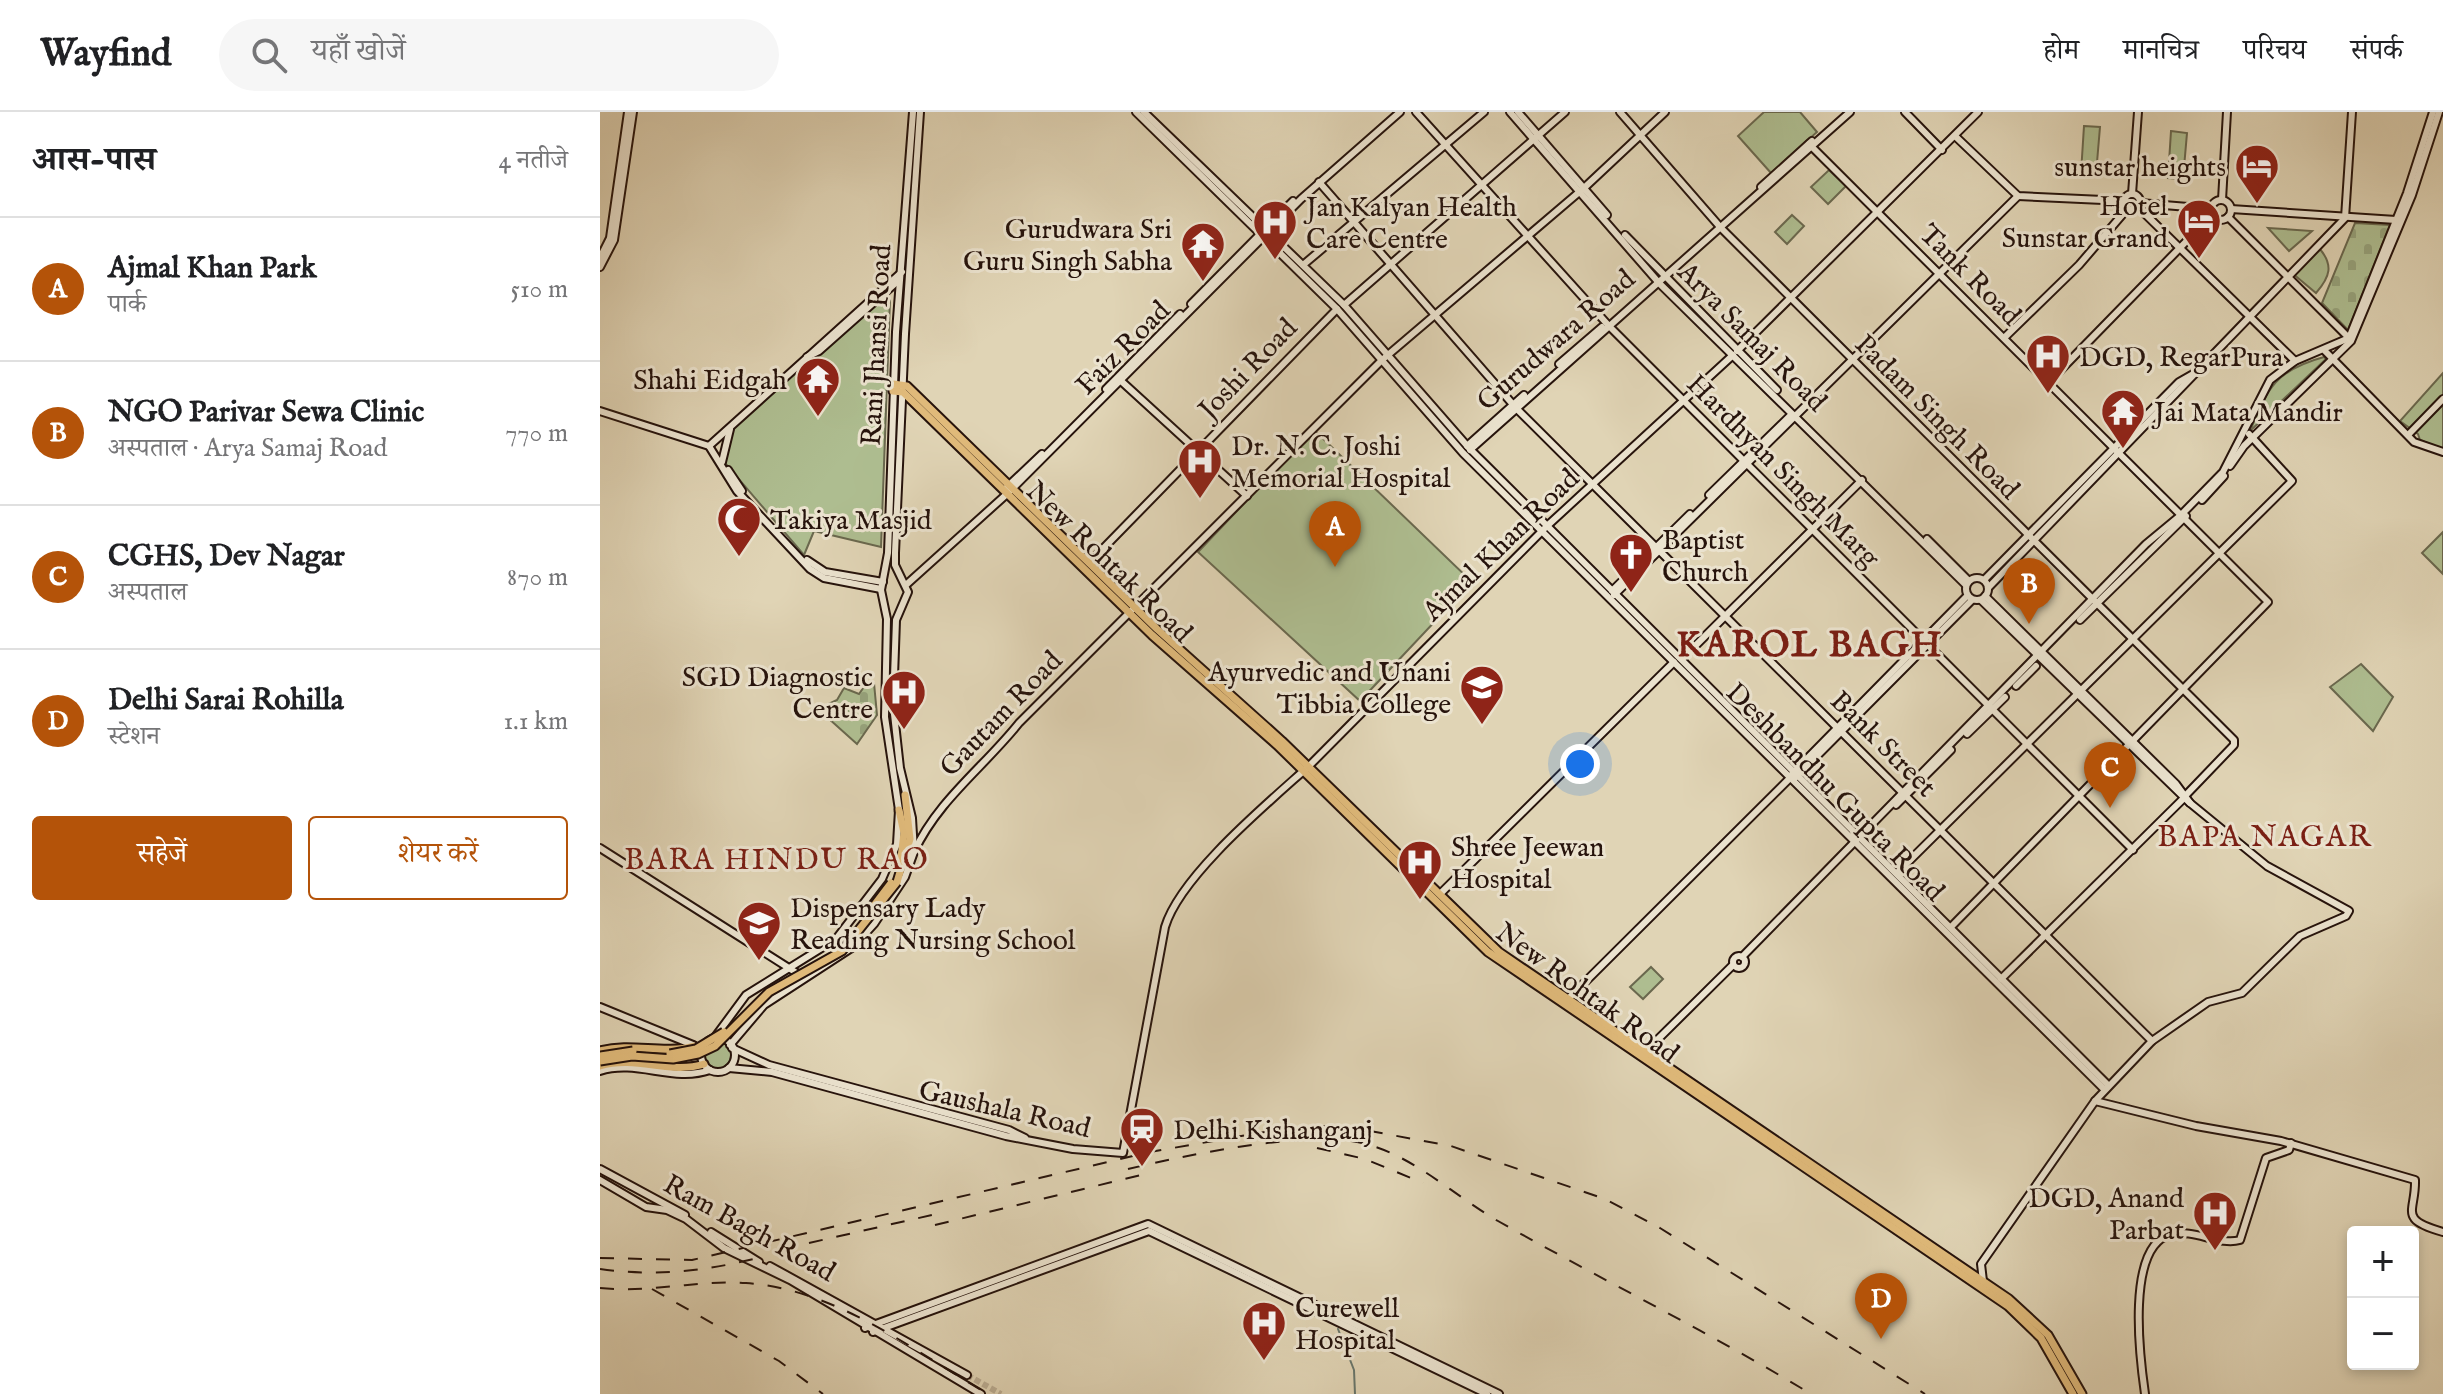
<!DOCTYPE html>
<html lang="hi">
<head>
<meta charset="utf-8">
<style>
	:root { --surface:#fff; --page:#f6f6f6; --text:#202124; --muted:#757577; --line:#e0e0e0; --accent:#b45309 }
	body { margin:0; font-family:"IM FELL English","Noto Serif Devanagari",serif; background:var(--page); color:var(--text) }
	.controls { position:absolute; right:24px; bottom:24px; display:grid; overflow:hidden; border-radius:8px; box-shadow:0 4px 12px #0003 }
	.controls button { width:72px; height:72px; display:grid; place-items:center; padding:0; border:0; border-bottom:2px solid var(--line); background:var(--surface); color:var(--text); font:40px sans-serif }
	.you { position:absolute; left:980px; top:652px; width:28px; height:28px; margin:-20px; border:6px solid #fff; border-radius:50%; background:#1a73e8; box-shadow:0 0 0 12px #1a73e833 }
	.badge { display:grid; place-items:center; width:52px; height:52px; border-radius:50%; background:var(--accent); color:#fff; font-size:26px; font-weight:700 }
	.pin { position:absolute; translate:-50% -66px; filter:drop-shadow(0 2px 4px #0008) }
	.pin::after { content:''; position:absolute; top:42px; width:28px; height:24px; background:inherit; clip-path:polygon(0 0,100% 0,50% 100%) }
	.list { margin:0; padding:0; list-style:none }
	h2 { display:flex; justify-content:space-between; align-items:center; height:104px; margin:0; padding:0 32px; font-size:34px }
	h2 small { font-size:26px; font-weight:400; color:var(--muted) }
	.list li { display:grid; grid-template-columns:52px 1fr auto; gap:24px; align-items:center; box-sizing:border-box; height:144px; padding:0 32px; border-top:2px solid var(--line) }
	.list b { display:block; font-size:30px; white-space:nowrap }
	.list p { margin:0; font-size:26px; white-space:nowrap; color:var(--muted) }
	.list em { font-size:26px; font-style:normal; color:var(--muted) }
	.actions { display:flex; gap:16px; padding:24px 32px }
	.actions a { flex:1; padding:18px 0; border:2px solid var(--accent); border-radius:8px; text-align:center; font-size:28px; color:var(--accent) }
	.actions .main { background:var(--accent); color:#fff }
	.icon { flex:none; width:44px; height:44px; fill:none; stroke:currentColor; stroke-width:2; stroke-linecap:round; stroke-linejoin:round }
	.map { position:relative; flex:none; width:1843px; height:1282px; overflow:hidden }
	header { display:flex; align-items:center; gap:48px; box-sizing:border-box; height:112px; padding:0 40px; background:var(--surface); border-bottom:2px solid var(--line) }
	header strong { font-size:38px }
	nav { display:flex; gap:44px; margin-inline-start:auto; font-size:28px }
	.search { width:560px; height:72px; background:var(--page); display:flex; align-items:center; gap:20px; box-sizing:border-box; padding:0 28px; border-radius:44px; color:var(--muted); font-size:30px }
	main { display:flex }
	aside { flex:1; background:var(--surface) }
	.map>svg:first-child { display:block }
	.green { fill:#aebd90; stroke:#6a684e; stroke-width:2 }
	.cemetery { fill:url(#cemetery-stones); stroke:#6a684e; stroke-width:2 }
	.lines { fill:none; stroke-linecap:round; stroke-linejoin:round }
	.stream { stroke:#68766b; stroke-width:2 }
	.secondary-tunnel { stroke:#bbad93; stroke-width:6; stroke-dasharray:6 3; stroke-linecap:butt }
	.secondary-casing { stroke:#26130c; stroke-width:10 }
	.primary-casing { stroke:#26130c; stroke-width:11 }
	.secondary { stroke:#ebe3cf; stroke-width:6 }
	.primary { stroke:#e0ba7a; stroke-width:7 }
	.rail { stroke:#26130c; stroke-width:2; stroke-dasharray:14 14; stroke-linecap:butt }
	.primary-bridge-casing { stroke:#26130c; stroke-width:11; stroke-linecap:butt }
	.primary-bridge { stroke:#e0ba7a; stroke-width:7 }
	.labels { text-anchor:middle; stroke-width:6; stroke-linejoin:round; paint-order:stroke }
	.poi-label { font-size:28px; fill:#26130c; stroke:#ebe3cf; text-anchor:start }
	.street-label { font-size:28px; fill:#26130c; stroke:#ebe3cf }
	.neighbourhood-label { font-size:30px; letter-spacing:2px; fill:#7a1f14; stroke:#ebe3cf }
	.district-label { font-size:36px; font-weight:bold; letter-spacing:2px; fill:#7a1f14; stroke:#ebe3cf }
</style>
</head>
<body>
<header>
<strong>Wayfind</strong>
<div class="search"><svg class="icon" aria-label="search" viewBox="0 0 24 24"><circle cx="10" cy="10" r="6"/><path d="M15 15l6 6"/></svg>यहाँ खोजें</div>
<nav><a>होम</a><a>मानचित्र</a><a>परिचय</a><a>संपर्क</a></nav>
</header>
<main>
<aside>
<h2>आस-पास<small>4 नतीजे</small></h2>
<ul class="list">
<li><span class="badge">A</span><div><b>Ajmal Khan Park</b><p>पार्क</p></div><em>510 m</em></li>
<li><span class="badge">B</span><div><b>NGO Parivar Sewa Clinic</b><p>अस्पताल · Arya Samaj Road</p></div><em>770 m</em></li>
<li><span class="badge">C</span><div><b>CGHS, Dev Nagar</b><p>अस्पताल</p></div><em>870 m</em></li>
<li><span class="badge">D</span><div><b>Delhi Sarai Rohilla</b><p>स्टेशन</p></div><em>1.1 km</em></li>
</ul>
<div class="actions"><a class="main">सहेजें</a><a>शेयर करें</a></div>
</aside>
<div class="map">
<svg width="1843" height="1282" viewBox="0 0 1843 1282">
	<defs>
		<pattern id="cemetery-stones" width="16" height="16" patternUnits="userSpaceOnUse" patternTransform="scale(2)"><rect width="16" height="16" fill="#aebd90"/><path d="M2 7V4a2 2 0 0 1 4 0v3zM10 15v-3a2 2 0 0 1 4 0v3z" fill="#96a27b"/></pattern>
	</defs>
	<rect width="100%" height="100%" fill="#e0d4b5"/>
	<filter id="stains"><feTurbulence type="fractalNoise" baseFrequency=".0025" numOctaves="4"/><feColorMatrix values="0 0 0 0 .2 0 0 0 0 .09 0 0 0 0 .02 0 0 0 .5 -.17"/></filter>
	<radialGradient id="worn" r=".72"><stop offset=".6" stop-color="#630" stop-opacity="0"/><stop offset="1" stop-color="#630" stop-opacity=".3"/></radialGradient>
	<!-- green -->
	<g class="green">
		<path d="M1164,0H1200L1217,20L1171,61L1138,24Z"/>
		<path d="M1484,14L1500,15L1496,62L1481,61Z"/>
		<path d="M1571,19L1587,21L1583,67L1568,66Z"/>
		<path d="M1229,58L1246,74L1228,92L1211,75Z"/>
		<path d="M1192,103L1204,114L1187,132L1175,120Z"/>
		<path d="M1668,116L1712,119L1689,139Z"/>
		<path d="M1719,136C1734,153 1730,165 1716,181L1692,161Z"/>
		<path d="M284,185L290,188L281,435L214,419L204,443L125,351L131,316Z"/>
		<path d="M1724,245L1726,247L1650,319C1668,275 1676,258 1724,245Z"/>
		<path d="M1843,261V337L1820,328L1818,322L1800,309Z"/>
		<path d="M714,318L872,470L760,589L598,440Z"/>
		<path d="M1843,420V462L1822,441Z"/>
		<path d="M1761,552L1793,585L1773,619L1730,575Z"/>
		<path d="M1051,855L1063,867L1043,887L1030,875Z"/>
		<circle cx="117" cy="943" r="14"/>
	</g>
	<!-- cemetery -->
	<g class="cemetery">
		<path d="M1755,111L1790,113L1748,218L1722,191Z"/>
		<path d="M274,571L277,603L257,632L218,597L237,588L244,576L259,582L266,572Z"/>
	</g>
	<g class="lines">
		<!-- stream -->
		<path class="stream" d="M738,1217L754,1258L755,1282"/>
		<!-- secondary-tunnel -->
		<path class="secondary-tunnel" d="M367,1263L401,1282"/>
		<!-- secondary casing -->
		<g class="secondary-casing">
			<g id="secondary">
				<path d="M536,0L737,197L863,341L1504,977"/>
				<path d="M544,0L744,193L869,336L1508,973"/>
				<path d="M816,0L1009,214L1533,738"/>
				<path d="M910,0L1059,171L1366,473"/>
				<path d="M918,0L1007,103"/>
				<path d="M1020,0L1121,116L1634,628V633L1586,683"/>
				<path d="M1305,0L1342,38"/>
				<path d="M1355,24L1418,84L1525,89"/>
				<path d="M1209,32L1668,490L1352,814"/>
				<path d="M719,70L916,296L1552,929"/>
				<path d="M1161,75L1212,29"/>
				<path d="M1532,82L1538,0"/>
				<circle cx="1532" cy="90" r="8"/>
				<path d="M1622,88L1627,0"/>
				<circle cx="1621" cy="98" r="10"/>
				<path d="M1540,91L1612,97"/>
				<path d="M1538,95L1695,249"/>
				<path d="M1631,97L1796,108"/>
				<path d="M1628,105L1749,226"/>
				<path d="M1025,123L1177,278"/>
				<path d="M0,146L10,126L28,0"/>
				<path d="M703,153L884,0"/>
				<path d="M0,155L14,128L33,0"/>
				<path d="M591,192L693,89"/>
				<path d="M744,193L965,0"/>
				<path d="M1404,226L1479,153L1528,96"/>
				<path d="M1137,239L1378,0"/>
				<path d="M1725,239L1814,330L1843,340"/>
				<path d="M207,245L219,239L299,168"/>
				<path d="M959,252L1002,215"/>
				<path d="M520,268L647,384"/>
				<path d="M1448,271L1613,102"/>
				<path d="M506,277L580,202"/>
				<path d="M0,299L109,334L137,379L210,457L224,466L281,477"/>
				<path d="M1809,322L1843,287"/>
				<path d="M109,334L302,160"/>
				<path d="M867,334L924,283"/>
				<path d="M870,338L1250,0"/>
				<path d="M122,350L130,317"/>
				<path d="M1630,354L1644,334L1751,229L1812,83L1839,0"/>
				<path d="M128,358L142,379"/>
				<path d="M407,375L442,342"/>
				<path d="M1109,383L1190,304"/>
				<path d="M1602,388L1624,364"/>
				<path d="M1327,427L1369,469"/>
				<path d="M207,448L225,460L283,470"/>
				<path d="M489,451L737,197"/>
				<circle cx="1377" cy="477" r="11"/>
				<path d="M1384,468L1579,270L1593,262"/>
				<path d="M307,472L408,381L701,87L800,0"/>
				<path d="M1388,476L1745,106L1752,0"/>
				<path d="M1012,479L1090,402"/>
				<path d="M1014,483L1418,84"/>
				<path d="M1381,488L1590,691"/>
				<path d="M1480,508L1586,404"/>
				<path d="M1083,546L1262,368"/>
				<path d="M1416,574L1436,554"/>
				<path d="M1367,622L1405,585"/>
				<path d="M1192,662L1367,484"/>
				<path d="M1195,666L1372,488"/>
				<path d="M1296,693L1351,638"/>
				<path d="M0,736L203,865"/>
				<path d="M314,740C338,688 384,655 419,611L782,248L984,76L1065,0"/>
				<path d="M1298,760L1692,369L1649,322"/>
				<path d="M840,782L1074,550"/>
				<circle cx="1139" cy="850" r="6"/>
				<path d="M1142,845L1546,432L1581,403L1623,360L1670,268L1695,249L1749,226L1807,81L1833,0"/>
				<path d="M1401,867L1583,687"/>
				<path d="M967,888L1188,668"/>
				<path d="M0,895L93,933"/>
				<path d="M115,925L146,883L236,827L282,767L297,732L299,698L285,605L287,507L281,478L288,441L296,220L313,0"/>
				<circle cx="118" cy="943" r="17"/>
				<path d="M130,933L164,893L253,835L274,812L305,765L314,740L312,706L300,656L293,593L296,508L308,480L295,453V441L305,222L320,0"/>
				<path d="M132,936L169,953L409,1018L425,1026"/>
				<path d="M1042,943L1133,853"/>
				<path d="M129,956L172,960L406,1024L473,1037L523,1041L565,815C580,764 668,691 709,654L947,414L1133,243"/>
				<path d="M0,959C37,947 73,971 110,958"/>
				<path d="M1495,989L1596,1014L1681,1029L1815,1068C1816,1100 1797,1107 1843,1120"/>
				<path d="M0,1057L85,1103"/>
				<path d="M0,1068L46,1095L67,1098L86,1107L124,1136L190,1168L381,1282"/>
				<path d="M111,1120L159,1150"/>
				<path d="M170,1154L367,1263"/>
				<path d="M1383,1169L1381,1152L1495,989L1552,929L1608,890L1642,881L1700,824L1746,804L1749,799L1667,754L1590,691L1576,672L1385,484"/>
				<path d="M265,1216L548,1112L899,1282"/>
				<path d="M273,1220L549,1119L887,1282"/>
				<path d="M1545,1282C1540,1247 1525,1132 1572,1122C1594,1117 1620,1134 1640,1128L1666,1046L1689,1038L1691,1031"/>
			</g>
		</g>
		<!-- primary casing -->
		<g class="primary-casing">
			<g id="primary">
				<path d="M293,272L307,274L557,517L682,629L899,840L1409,1187L1448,1223L1482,1282"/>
				<path d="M293,279L303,280L552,523L677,633L888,840L1408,1194L1441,1226L1473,1282"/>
				<path d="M299,698L304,721L300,754"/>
				<path d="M297,770L310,727L305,683"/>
				<path d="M0,939C32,930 63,943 94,934"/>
				<path d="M0,954C37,943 70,963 104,952"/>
			</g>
		</g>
		<!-- secondary -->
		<use href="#secondary" class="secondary"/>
		<!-- primary -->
		<use href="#primary" class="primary"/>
		<!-- rail -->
		<g class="rail">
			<path d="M717,1036L765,1047L823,1071"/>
			<path d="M528,1057C588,1043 703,1018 762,1031C813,1043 853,1083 898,1109C1002,1168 1109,1220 1211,1282"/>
			<path d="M335,1113L545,1062"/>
			<path d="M209,1131L345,1100"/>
			<path d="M0,1146L92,1148L550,1040L693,1015L743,1014L851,1034L1005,1087L1060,1116L1325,1282"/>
			<path d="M0,1157C57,1165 106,1159 162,1145"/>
			<path d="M0,1176C49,1181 97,1168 146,1171C236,1177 312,1238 388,1282"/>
			<path d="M52,1177L179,1249L223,1282"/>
		</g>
		<!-- primary-bridge casing -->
		<g class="primary-bridge-casing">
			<g id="primary-bridge">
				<path d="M272,796L291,771"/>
				<path d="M70,942L96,937L124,920"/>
				<path d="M0,944L33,939"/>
				<path d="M0,949L32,944L73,947L98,942L115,934L169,880L242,839L297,770"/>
			</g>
		</g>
		<!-- primary-bridge -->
		<use href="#primary-bridge" class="primary-bridge"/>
	</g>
	<!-- icons -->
	<defs>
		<g id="hotel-pin" transform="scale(2.3)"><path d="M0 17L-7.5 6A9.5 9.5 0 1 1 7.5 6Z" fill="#8f2418" stroke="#ebe3cf"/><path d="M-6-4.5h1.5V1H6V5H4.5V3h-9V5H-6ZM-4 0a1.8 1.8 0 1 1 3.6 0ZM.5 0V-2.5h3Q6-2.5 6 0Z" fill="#fff"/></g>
		<g id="hospital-pin" transform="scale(2.3)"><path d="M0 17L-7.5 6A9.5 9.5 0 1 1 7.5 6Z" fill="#8f2418" stroke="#ebe3cf"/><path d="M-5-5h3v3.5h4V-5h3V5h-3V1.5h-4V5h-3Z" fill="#fff"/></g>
		<g id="temple-pin" transform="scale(2.3)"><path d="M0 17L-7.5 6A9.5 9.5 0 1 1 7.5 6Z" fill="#8f2418" stroke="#ebe3cf"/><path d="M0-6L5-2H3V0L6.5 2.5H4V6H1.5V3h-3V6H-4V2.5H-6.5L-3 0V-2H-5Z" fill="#fff"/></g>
		<g id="mosque-pin" transform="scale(2.3)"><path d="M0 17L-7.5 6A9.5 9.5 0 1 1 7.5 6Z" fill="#8f2418" stroke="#ebe3cf"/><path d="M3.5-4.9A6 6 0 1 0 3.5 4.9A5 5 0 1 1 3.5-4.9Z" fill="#fff"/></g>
		<g id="church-pin" transform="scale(2.3)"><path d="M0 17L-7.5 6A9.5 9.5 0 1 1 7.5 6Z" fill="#8f2418" stroke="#ebe3cf"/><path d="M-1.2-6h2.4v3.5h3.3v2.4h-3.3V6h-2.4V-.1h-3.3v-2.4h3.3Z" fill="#fff"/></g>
		<g id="university-pin" transform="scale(2.3)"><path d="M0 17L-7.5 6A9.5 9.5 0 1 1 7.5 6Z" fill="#8f2418" stroke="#ebe3cf"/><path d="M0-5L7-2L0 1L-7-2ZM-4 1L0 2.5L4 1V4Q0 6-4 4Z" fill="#fff"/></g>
		<g id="station-pin" transform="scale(2.3)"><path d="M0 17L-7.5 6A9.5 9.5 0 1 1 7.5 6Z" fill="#8f2418" stroke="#ebe3cf"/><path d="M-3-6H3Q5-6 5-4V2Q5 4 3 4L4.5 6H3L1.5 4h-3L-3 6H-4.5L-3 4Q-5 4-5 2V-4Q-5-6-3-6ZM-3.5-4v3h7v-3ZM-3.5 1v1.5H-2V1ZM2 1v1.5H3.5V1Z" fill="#fff"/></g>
	</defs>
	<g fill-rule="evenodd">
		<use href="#hotel-pin" x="1657" y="54"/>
		<use href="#hotel-pin" x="1599" y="109"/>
		<use href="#hospital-pin" x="675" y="110"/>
		<use href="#temple-pin" x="603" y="132"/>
		<use href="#hospital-pin" x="1448" y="244"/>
		<use href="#temple-pin" x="218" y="267"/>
		<use href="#temple-pin" x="1523" y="299"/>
		<use href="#hospital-pin" x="600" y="349"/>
		<use href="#mosque-pin" x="139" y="407"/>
		<use href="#church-pin" x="1031" y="443"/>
		<use href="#university-pin" x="882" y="575"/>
		<use href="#hospital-pin" x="304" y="580"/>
		<use href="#hospital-pin" x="820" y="750"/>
		<use href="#university-pin" x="159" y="811"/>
		<use href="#station-pin" x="542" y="1017"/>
		<use href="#hospital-pin" x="1615" y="1101"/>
		<use href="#hospital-pin" x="664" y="1211"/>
	</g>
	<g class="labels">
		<!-- poi labels -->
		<g class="poi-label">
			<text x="1626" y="64" text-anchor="end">sunstar heights</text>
			<text x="1568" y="103" text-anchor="end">Hotel<tspan x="1568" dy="32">Sunstar Grand</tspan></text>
			<text x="706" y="104">Jan Kalyan Health<tspan x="706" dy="32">Care Centre</tspan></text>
			<text x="572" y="126" text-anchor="end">Gurudwara Sri<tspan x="572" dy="32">Guru Singh Sabha</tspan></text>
			<text x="1479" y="254">DGD, RegarPura</text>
			<text x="187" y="277" text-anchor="end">Shahi Eidgah</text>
			<text x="1554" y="309">Jai Mata Mandir</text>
			<text x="631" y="343">Dr. N. C. Joshi<tspan x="631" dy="32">Memorial Hospital</tspan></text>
			<text x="170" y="417">Takiya Masjid</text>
			<text x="1062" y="437">Baptist<tspan x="1062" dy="32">Church</tspan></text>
			<text x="851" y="569" text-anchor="end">Ayurvedic and Unani<tspan x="851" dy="32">Tibbia College</tspan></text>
			<text x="273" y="574" text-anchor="end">SGD Diagnostic<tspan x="273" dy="32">Centre</tspan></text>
			<text x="851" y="744">Shree Jeewan<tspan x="851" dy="32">Hospital</tspan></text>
			<text x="190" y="805">Dispensary Lady<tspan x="190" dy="32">Reading Nursing School</tspan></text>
			<text x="573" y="1027">Delhi Kishanganj</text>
			<text x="1584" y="1095" text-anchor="end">DGD, Anand<tspan x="1584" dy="32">Parbat</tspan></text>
			<text x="695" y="1205">Curewell<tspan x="695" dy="32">Hospital</tspan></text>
		</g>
		<!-- street labels -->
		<g class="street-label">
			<text transform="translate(1371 162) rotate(45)" y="10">Tank Road</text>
			<text transform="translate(1153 224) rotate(45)" y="10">Arya Samaj Road</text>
			<text transform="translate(955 227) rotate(-41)" y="10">Gurudwara Road</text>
			<text transform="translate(275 233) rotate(-87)" y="10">Rani Jhansi Road</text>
			<text transform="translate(522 235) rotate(-45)" y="10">Faiz Road</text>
			<text transform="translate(647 256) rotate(-46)" y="10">Joshi Road</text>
			<text transform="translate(1338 304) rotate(45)" y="10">Padam Singh Road</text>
			<text transform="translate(1184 358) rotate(45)" y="10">Hardhyan Singh Marg</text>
			<text transform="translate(900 432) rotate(-44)" y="10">Ajmal Khan Road</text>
			<text transform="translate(510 449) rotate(44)" y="10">New Rohtak Road</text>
			<text transform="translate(400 601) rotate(-46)" y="10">Gautam Road</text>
			<text transform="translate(1284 631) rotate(45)" y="10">Bank Street</text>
			<text transform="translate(1236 679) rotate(45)" y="10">Deshbandhu Gupta Road</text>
			<text transform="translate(988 880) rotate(36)" y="10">New Rohtak Road</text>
			<text transform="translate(405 996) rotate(13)" y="10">Gaushala Road</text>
			<text transform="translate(150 1115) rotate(29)" y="10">Ram Bagh Road</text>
		</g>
		<!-- neighbourhood labels -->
		<g class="neighbourhood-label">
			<text x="1665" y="734">BAPA NAGAR</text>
			<text x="177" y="757">BARA HINDU RAO</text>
		</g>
		<!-- district labels -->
		<g class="district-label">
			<text x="1210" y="544">KAROL BAGH</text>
		</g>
	</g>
	<rect width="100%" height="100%" filter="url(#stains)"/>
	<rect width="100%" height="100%" fill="url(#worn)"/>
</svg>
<div class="controls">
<button>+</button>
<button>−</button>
</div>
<div class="you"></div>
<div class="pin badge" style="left:735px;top:455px">A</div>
<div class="pin badge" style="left:1429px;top:512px">B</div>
<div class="pin badge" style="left:1510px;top:696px">C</div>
<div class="pin badge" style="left:1281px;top:1227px">D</div>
</div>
</main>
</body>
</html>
